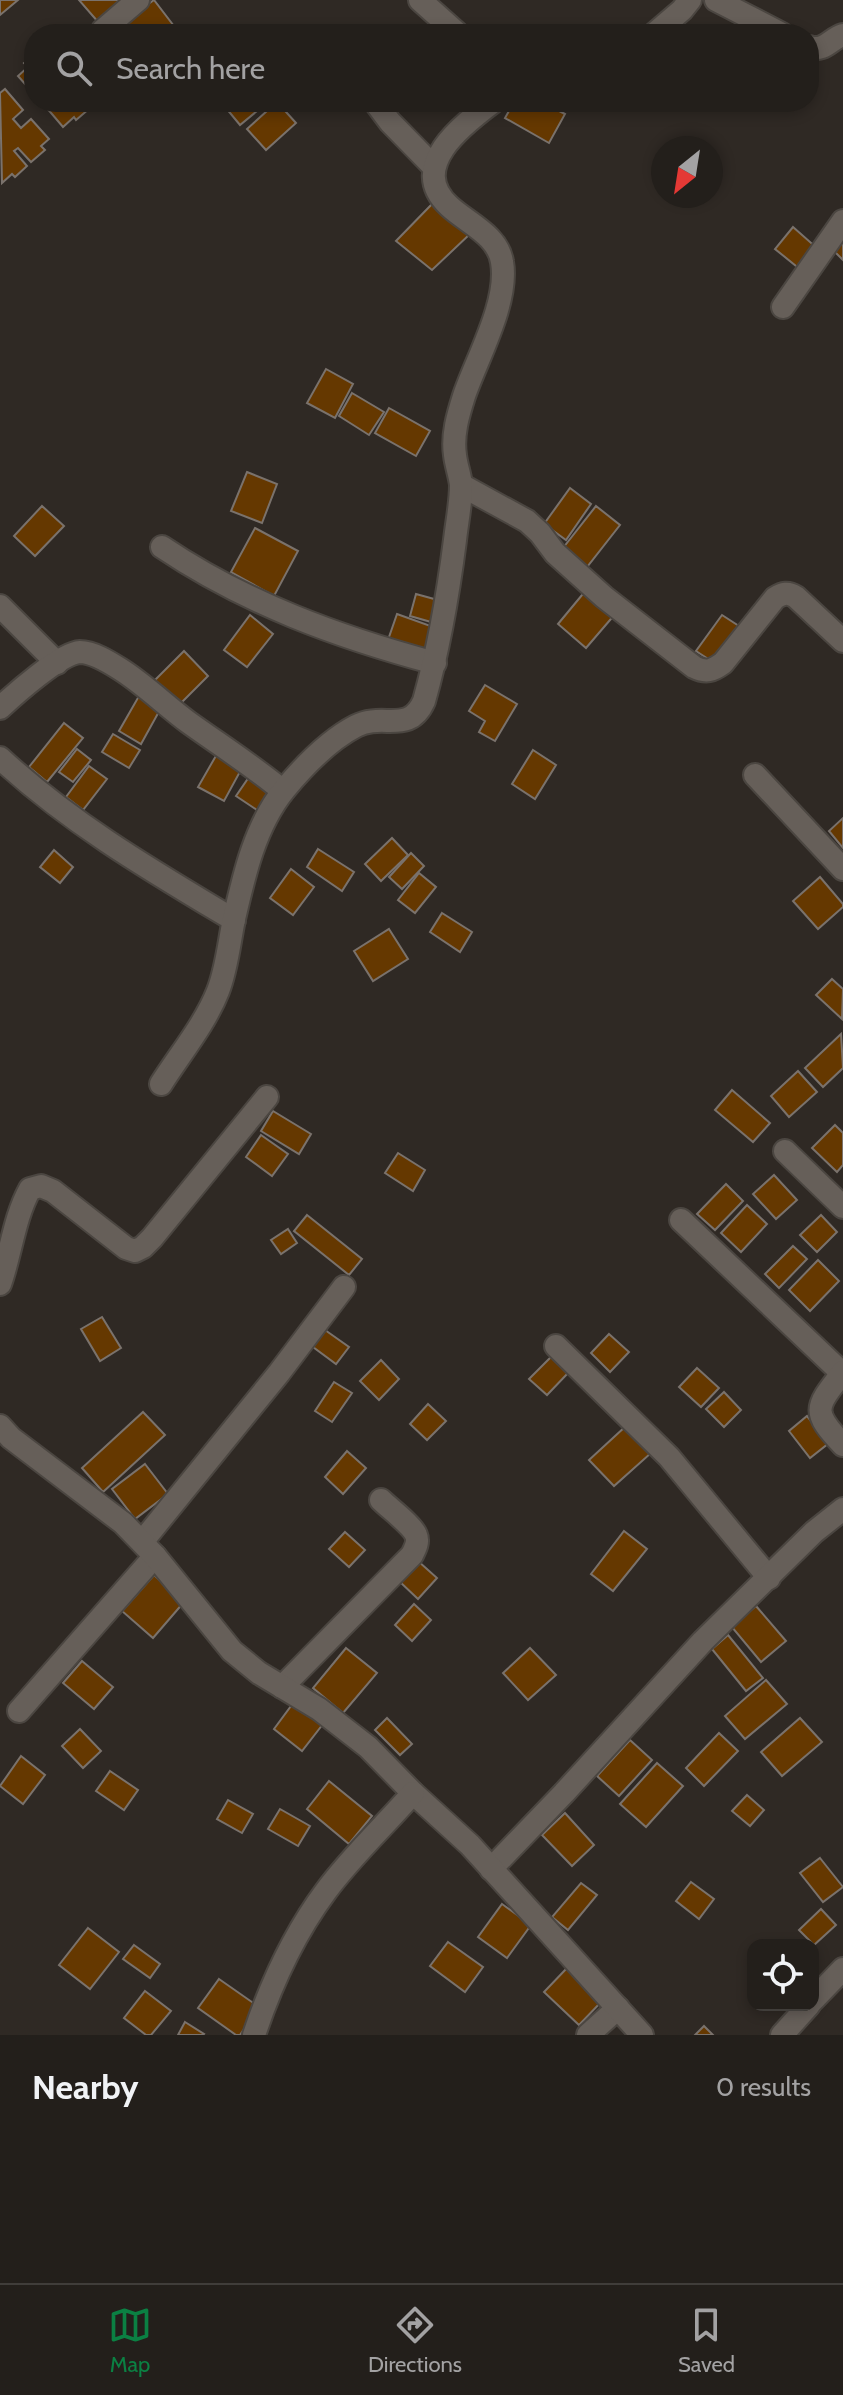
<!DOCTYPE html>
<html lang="en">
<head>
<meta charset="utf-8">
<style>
	:root { --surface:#231f1b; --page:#2f2c28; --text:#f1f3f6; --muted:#a3a2a3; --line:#403d3a; --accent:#0b8043 }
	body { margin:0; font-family:Cabin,sans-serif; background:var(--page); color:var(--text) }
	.controls { position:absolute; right:24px; bottom:24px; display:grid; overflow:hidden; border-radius:16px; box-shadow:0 4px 12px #0003 }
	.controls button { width:72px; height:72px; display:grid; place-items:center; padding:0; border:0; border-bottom:2px solid var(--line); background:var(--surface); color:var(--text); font:40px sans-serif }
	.compass { position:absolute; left:651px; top:136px; width:72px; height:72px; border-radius:50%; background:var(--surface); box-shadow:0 4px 12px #0003; rotate:210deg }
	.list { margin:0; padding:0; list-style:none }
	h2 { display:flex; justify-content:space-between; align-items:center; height:104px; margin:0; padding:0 32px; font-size:34px }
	h2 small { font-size:26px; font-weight:400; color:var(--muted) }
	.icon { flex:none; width:44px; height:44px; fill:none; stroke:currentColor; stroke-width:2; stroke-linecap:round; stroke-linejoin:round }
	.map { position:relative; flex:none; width:843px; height:2035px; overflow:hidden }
	.search { position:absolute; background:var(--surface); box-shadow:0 4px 12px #0003; left:24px; right:24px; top:24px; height:88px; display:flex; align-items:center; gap:20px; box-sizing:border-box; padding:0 28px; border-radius:32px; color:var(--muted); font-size:30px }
	.sheet { height:248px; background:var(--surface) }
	nav { display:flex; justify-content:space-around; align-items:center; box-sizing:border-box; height:112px; border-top:2px solid var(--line); background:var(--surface); font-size:22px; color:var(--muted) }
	nav a { display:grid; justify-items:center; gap:4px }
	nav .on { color:var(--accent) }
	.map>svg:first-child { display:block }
	.building { fill:#653800; stroke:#7a726c; stroke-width:2 }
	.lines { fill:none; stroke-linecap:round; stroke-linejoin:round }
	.minor-casing { stroke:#4b4641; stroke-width:26 }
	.tertiary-casing { stroke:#4b4641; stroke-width:26 }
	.minor { stroke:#665f59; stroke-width:22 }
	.tertiary { stroke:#665f59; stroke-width:22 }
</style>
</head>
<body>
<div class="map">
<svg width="843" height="2035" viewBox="0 0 843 2035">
	<rect width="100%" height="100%" fill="#2f2924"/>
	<!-- building -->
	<g class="building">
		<path d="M0,0H18L0,15Z"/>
		<path d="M79,0H126L99,23Z"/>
		<path d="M154,0L180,34H122L117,27Z"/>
		<path d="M34,55V94L18,76L28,67L24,63Z"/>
		<path d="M5,89L23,110L13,119L21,128L31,119L49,139L41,146L45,150L31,162L18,148L14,151L27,166L15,177L12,174L2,183L0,93Z"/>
		<path d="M51,102H83L89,109L76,120L74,117L63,127L46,107Z"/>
		<path d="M221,102H268L240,125Z"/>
		<path d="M277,102L296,123L266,150L247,129Z"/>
		<path d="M514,102H542L565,114L549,143L505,118Z"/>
		<path d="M435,201L471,233L432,270L396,241Z"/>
		<path d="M793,227L818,249L801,270L775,249Z"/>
		<path d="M843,237V260L831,248Z"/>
		<path d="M326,369L353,384L335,418L307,403Z"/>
		<path d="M352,393L384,412L369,435L339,416Z"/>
		<path d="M389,408L430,431L416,456L375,433Z"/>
		<path d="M247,472L277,484L262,523L231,511Z"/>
		<path d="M570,488L591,504L566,540L544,524Z"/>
		<path d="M42,506L64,526L35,556L14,536Z"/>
		<path d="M596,506L620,525L587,567L563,548Z"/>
		<path d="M255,528L298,551L274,596L231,572Z"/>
		<path d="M587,589L616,613L586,648L558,624Z"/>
		<path d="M416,594L445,602L438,624L410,616Z"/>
		<path d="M397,614L439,629L430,655L388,640Z"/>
		<path d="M250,615L273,634L247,667L224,650Z"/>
		<path d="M722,615L742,628L716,664L696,651Z"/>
		<path d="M184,651L208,676L177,707L152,683Z"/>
		<path d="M485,685L517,704L495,741L479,732L485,721L469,711Z"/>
		<path d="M139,696L161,708L141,744L119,731Z"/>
		<path d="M64,723L83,738L47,782L29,767Z"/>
		<path d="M113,734L140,750L129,768L102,752Z"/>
		<path d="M77,749L91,760L73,782L59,772Z"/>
		<path d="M533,750L556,765L535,799L512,784Z"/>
		<path d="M217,754L242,768L224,801L198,787Z"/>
		<path d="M89,766L107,779L83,810L66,797Z"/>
		<path d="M249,777L272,794L260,812L236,796Z"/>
		<path d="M843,818V848L829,831Z"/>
		<path d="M392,838L408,855L381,881L365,864Z"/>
		<path d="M318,849L354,872L342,891L307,867Z"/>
		<path d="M54,850L73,867L60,883L40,867Z"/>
		<path d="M411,853L424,866L402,889L389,877Z"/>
		<path d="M291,869L314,887L293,915L270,898Z"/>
		<path d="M419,873L436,887L415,913L398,900Z"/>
		<path d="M820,877L843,904V907L818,929L793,901Z"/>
		<path d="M442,913L472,932L460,952L430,932Z"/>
		<path d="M389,929L408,959L373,981L354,951Z"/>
		<path d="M832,979L843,989L842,1019L816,995Z"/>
		<path d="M841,1034L843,1068L823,1087L805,1068Z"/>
		<path d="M798,1071L817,1092L789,1117L771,1096Z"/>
		<path d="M732,1090L770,1123L753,1142L715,1110Z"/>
		<path d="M273,1111L311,1134L299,1154L261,1131Z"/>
		<path d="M835,1125L843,1133V1165L837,1172L812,1148Z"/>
		<path d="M261,1135L288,1154L272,1176L246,1157Z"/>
		<path d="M398,1153L425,1170L413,1191L385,1173Z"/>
		<path d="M774,1175L797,1200L776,1219L753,1194Z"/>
		<path d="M726,1184L743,1201L715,1230L697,1214Z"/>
		<path d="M747,1205L767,1224L741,1252L721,1233Z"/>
		<path d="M307,1215L362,1259L349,1275L294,1231Z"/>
		<path d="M821,1215L837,1232L817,1252L800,1235Z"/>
		<path d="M288,1229L297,1243L281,1254L271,1240Z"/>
		<path d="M793,1246L807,1259L779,1288L765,1274Z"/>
		<path d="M818,1260L839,1281L810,1311L789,1290Z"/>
		<path d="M102,1317L121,1348L100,1361L81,1329Z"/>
		<path d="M325,1330L349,1347L336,1364L313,1347Z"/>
		<path d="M609,1334L629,1352L610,1372L591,1353Z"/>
		<path d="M552,1356L569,1372L547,1395L529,1379Z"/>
		<path d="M381,1360L399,1379L379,1400L360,1381Z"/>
		<path d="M697,1368L719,1388L701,1407L679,1387Z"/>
		<path d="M334,1382L352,1393L332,1422L315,1411Z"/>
		<path d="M724,1392L741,1410L724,1427L706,1409Z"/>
		<path d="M428,1404L446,1421L427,1440L410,1424Z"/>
		<path d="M143,1412L165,1435L103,1492L82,1468Z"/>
		<path d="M807,1416L829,1443L810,1458L789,1431Z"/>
		<path d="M626,1426L651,1453L614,1486L589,1460Z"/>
		<path d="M347,1451L366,1468L343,1494L325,1477Z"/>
		<path d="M145,1464L168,1494L135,1519L112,1489Z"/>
		<path d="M624,1531L647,1549L613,1591L591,1574Z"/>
		<path d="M345,1532L365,1550L349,1567L329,1549Z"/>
		<path d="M418,1561L437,1578L418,1599L399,1581Z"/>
		<path d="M154,1575L184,1602L153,1638L122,1611Z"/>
		<path d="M414,1604L431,1620L412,1641L395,1625Z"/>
		<path d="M756,1606L786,1641L761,1662L731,1626Z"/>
		<path d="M728,1635L763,1678L746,1691L712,1649Z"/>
		<path d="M346,1648L377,1673L343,1713L313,1688Z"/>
		<path d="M530,1648L556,1675L528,1700L503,1673Z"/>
		<path d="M82,1661L113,1687L94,1709L63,1683Z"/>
		<path d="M766,1680L787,1704L745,1739L725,1716Z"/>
		<path d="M294,1702L323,1724L302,1751L274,1729Z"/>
		<path d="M387,1718L412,1744L400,1755L375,1730Z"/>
		<path d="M800,1718L822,1742L782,1776L761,1752Z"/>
		<path d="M80,1729L101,1751L83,1768L62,1746Z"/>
		<path d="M719,1733L738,1751L704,1786L686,1768Z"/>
		<path d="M630,1740L652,1760L619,1796L597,1776Z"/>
		<path d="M21,1756L45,1775L23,1804L0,1786Z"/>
		<path d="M657,1763L683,1786L646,1827L620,1804Z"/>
		<path d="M110,1771L138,1790L124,1810L96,1791Z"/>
		<path d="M329,1781L372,1816L349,1844L307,1809Z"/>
		<path d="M747,1795L764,1810L750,1826L732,1811Z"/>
		<path d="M228,1800L253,1814L242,1833L217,1819Z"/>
		<path d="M280,1809L310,1826L298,1846L268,1829Z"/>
		<path d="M565,1813L594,1845L572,1866L542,1835Z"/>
		<path d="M820,1858L843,1887L823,1902L800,1873Z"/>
		<path d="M691,1882L714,1899L699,1919L676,1901Z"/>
		<path d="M581,1883L597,1895L568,1930L552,1917Z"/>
		<path d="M502,1904L531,1925L507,1958L478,1937Z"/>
		<path d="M821,1909L836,1925L814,1945L799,1930Z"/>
		<path d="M88,1928L119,1952L90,1989L59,1965Z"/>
		<path d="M448,1942L483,1967L465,1992L430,1966Z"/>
		<path d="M134,1945L160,1964L150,1978L123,1959Z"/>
		<path d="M568,1967L603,2000L579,2025L544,1992Z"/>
		<path d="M219,1979L259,2007L240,2035H236L198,2008Z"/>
		<path d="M145,1991L171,2011L151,2035H146L124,2018Z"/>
		<path d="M185,2022L204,2034L203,2035H178Z"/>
		<path d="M704,2026L713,2035H695Z"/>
	</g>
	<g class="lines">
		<!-- minor casing -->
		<g class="minor-casing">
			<g id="minor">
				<path d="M420,0L458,34"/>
				<path d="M716,0L782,34"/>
				<path d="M103,30L138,0"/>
				<path d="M654,34L682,10L690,0"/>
				<path d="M809,47C825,52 830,39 843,35"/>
				<path d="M375,102L390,122L434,167"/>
				<path d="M783,307L843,221"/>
				<path d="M461,485L527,521L540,533L555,553L604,597L694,667C706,673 712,671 723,663L775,598C783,593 788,592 796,597L843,641"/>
				<path d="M162,547C245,603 338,637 435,663"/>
				<path d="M0,606L57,663"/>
				<path d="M0,708C15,694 61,653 80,652C93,652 109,662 120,669C144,684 165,705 188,722C220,745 253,766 283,791"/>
				<path d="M0,758C70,823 152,871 234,920"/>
				<path d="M755,775L843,869"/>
				<path d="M161,1084C180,1054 205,1024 218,991C227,968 229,943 234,919C244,875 255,826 284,790C303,767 329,740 356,726C383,712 409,735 424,701C439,648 448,595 455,540C457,522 461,503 461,485C460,475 456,465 455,455C452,435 458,415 464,396C477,358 509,302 502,262C498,235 467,223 449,206C407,167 462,125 493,102"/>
				<path d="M785,1151L843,1207"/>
				<path d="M681,1220L842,1373"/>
				<path d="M0,1284C11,1253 14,1218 30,1189L41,1186L53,1191L126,1248L135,1251L143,1247L152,1238L267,1097"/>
				<path d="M556,1346L669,1457L769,1578"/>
				<path d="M843,1372C815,1408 811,1411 843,1445"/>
				<path d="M142,1542L279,1373L344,1287"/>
				<path d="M282,1687L412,1555C415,1549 419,1542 416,1535C412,1525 389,1508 381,1500"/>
				<path d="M19,1711L155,1556"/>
				<path d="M491,1869L564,1793L703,1641L814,1532L843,1509"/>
				<path d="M813,2000L843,1969"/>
				<path d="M588,2035L618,2008"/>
				<path d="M782,2035L809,2005"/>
			</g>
		</g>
		<!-- tertiary casing -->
		<g class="tertiary-casing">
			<g id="tertiary">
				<path d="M0,1426L11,1438L123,1523L155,1556L232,1651L259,1673L319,1709L368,1747L413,1793L470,1845L642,2035"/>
				<path d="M254,2035C271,1984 294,1934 326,1891C351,1857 385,1825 413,1793"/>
			</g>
		</g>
		<!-- minor -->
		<use href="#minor" class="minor"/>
		<!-- tertiary -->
		<use href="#tertiary" class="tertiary"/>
	</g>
</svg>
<div class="controls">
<button><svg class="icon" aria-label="locate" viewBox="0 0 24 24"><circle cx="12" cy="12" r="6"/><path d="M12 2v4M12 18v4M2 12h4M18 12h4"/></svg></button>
</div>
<svg class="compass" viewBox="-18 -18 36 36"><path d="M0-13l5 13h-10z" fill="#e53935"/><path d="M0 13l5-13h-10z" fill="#a3a2a3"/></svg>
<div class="search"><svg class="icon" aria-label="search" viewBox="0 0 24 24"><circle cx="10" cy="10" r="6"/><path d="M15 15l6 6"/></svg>Search here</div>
</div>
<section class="sheet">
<h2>Nearby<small>0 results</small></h2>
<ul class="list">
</ul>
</section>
<nav>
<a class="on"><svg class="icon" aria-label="map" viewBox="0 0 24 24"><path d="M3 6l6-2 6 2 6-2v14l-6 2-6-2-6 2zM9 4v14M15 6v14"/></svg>Map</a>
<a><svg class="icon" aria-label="directions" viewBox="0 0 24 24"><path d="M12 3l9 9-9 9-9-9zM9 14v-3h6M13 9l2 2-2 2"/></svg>Directions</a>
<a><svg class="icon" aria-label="saved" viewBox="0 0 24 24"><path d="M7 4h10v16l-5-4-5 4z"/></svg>Saved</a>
</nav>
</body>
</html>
